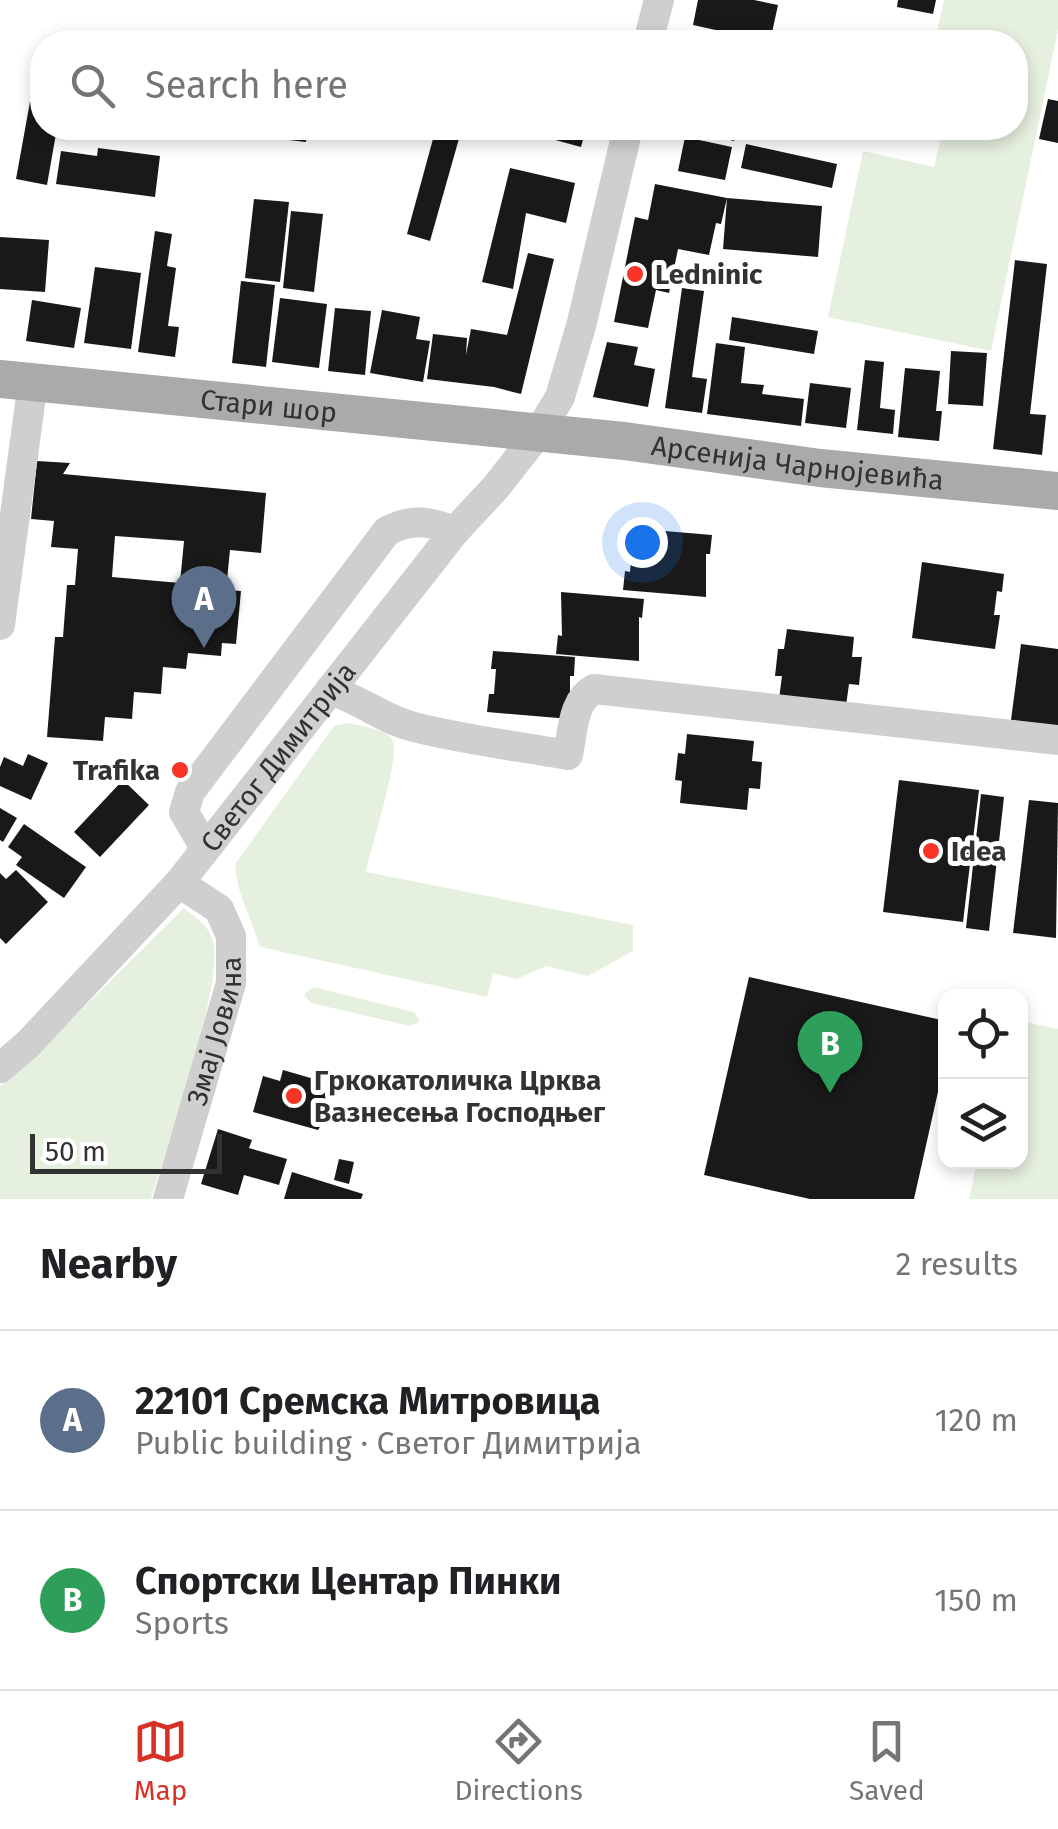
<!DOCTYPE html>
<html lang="en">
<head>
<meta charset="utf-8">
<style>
	:root { --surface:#fff; --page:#f6f6f6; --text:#202124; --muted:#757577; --line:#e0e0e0; --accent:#d93025 }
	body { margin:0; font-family:"Fira Sans",sans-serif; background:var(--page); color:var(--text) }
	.controls { position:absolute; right:30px; bottom:30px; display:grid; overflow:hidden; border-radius:20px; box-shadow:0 5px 15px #0003 }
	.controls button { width:90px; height:90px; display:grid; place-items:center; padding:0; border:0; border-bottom:2px solid var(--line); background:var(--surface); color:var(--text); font:50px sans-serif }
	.scale { position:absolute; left:30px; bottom:25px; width:192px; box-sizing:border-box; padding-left:10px; border:5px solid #323232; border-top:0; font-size:28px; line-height:35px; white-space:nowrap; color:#323232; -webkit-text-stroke:8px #fff; paint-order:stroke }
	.you { position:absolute; left:642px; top:542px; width:35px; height:35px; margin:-25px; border:8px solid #fff; border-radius:50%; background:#1a73e8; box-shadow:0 0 0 15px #1a73e833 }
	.badge { display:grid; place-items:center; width:65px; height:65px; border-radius:50%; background:var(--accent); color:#fff; font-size:32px; font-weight:700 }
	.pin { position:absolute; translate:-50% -82px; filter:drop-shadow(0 2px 5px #0008) }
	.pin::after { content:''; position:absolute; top:52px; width:35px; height:30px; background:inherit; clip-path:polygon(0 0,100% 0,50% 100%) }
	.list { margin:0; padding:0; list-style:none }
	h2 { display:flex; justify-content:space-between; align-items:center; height:130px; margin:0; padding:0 40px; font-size:42px }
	h2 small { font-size:32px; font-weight:400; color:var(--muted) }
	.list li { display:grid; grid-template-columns:65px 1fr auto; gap:30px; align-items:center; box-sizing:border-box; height:180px; padding:0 40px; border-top:2px solid var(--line) }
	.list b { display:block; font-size:38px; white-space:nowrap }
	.list p { margin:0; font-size:32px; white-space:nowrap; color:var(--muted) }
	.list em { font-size:32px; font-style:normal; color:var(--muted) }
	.icon { flex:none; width:55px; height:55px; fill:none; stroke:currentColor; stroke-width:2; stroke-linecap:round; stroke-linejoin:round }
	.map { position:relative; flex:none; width:1058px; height:1199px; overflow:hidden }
	.search { position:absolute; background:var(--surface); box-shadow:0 5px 15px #0003; left:30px; right:30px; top:30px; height:110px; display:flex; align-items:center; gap:25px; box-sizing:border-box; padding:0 35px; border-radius:40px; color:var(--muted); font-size:38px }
	.sheet { height:490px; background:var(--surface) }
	nav { display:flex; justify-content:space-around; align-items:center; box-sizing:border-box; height:140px; border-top:2px solid var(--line); background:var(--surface); font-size:28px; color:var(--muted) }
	nav a { display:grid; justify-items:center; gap:5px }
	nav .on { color:var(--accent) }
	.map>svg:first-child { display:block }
	.green { fill:#e6f0df }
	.building { fill:#191919; fill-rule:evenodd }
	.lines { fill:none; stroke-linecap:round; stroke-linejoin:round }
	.minor { stroke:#cfcfcf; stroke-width:30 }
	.major { stroke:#aaa; stroke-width:38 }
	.poi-dot { fill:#f73425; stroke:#fff; stroke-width:4 }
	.labels { text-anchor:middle; stroke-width:10; stroke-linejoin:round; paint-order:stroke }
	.poi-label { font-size:28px; font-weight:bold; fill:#323232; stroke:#fff; text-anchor:start }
	.street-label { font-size:28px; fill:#323232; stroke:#fff }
</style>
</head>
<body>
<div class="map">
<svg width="1058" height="1199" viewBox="0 0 1058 1199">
	<rect width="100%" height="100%" fill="#fff"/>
	<!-- green -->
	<g class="green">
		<path d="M944,0H1058V30L991,351L828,317L863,151L934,167L943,128H1016V42H961L962,38L937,32Z"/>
		<path d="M348,723C360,726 386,729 392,739C402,754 370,849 366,872L633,925V951L588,976L546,966L517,979L493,973L487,997L260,947C252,919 236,893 235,864L334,726Z"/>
		<path d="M184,908C196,918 209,925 213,942C224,986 166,1148 151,1199H0V1086L39,1052Z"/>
		<path d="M314,987L414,1012L420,1021L410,1026L311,1003L304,994Z"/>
		<path d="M1021,1021L1058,1029V1199H969L977,1162H1020Z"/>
	</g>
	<!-- building -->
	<g class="building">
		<path d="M698,0H754L778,5L770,42L693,25Z"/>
		<path d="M898,0H936L933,14L897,7Z"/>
		<path d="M33,85L42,87V128H57L47,185L16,179Z"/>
		<path d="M1048,99L1058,101V143L1039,139Z"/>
		<path d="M255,128H307L306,142L254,136Z"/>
		<path d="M436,128H462L430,241L407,234Z"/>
		<path d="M511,128H586L581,147Z"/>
		<path d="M683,128H737L734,141Z"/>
		<path d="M685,137L732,147L725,180L678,171Z"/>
		<path d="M746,144L837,164L832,188L741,168Z"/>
		<path d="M98,148L160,156L155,197L56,184L61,151L97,156Z"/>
		<path d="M510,168L575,183L566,223L526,213L513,289L482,282Z"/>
		<path d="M655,184L727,198L822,206L818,257L723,249L727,198L721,224L716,223L709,255L678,249L669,293L656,290L648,328L614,322L635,217L648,220Z"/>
		<path d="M254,199L289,202L280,282L245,278Z"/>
		<path d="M291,211L323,214L314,292L283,288Z"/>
		<path d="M155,231L172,234L167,266L176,268L168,326L179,327L175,357L138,352Z"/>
		<path d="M0,237L49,240L45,292L0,289Z"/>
		<path d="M528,253L554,259L521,394L494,387L427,379L433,334L467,338L466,355L471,329L507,335Z"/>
		<path d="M1015,260L1047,264L1030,414L1046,415L1042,455L993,449Z"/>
		<path d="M95,267L141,273L131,349L84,343Z"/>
		<path d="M241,281L275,285L266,367L232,363Z"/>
		<path d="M682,288L704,291L692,377L707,379L702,413L665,408Z"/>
		<path d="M280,298L327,304L319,368L272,362Z"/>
		<path d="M32,300L81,308L74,348L26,341Z"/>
		<path d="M335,308L371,311L365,375L328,371Z"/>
		<path d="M382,310L420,317L416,339L430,341L423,382L370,373Z"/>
		<path d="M732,317L818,331L814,354L729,340Z"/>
		<path d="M607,342L638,347L634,365L655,369L648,407L593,397Z"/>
		<path d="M716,343L745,347L741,383L764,385L762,394L804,399L801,426L707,414Z"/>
		<path d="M951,351L987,353L983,406L948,404Z"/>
		<path d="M865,360L884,362L880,408L895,410L893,434L857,430Z"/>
		<path d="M905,368L940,371L936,411H942L939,441L898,437Z"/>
		<path d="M810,383L851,388L846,428L805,423Z"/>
		<path d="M37,461L70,463L63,474L266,493L261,553L230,550L226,590L241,591L236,644L222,643L221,656L188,653L186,669L163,667L161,694L134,692L132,719L105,717L103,741L47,737L55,637H63L67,585H75L78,549L51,547L54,521L31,519ZM115,536L184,541L180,583L112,577Z"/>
		<path d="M629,528L712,535L710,554H706V597L623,590L625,571L630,572L632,548L627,547Z"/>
		<path d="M922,562L1004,574L1002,592L997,591L994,615H1000L995,649L912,638Z"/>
		<path d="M561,592L644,599L642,618L639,617V661L556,654L558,635L562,636Z"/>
		<path d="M787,629L854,637L852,657H862L859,685L849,684L846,706L779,699L782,676H775L778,649H784Z"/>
		<path d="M1021,644L1058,649V727L1011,720Z"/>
		<path d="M493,651L575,657L574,676H570V719L487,712L489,694H494L496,669H491Z"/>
		<path d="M687,734L754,741L752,761L762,762L760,789L749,788L747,810L680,803L682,781L675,780L678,753L685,754Z"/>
		<path d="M28,754L48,763L31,800L0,786V767L4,757L23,766Z"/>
		<path d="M123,780L149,805L100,857L74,832Z"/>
		<path d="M899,780L979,790L963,922L883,912Z"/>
		<path d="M981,794L1004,797L989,931L966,928Z"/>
		<path d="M1029,800L1058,803L1056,938L1013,933Z"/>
		<path d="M0,808L17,818L3,842L0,840Z"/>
		<path d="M24,824L86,867L64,898L16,865L22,857L8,847Z"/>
		<path d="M16,870L48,902L6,944L0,938V873L6,879Z"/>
		<path d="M749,977L946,1021V1056L914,1199H810L704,1175Z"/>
		<path d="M283,1070L321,1081L319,1088L329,1091V1113L318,1130L253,1112L263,1076L280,1081Z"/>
		<path d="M218,1129L252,1140L249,1148L287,1159L279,1185L244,1175L238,1195L201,1184Z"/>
		<path d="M339,1159L354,1162L349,1184L334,1180Z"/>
		<path d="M292,1172L363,1194L361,1199H284Z"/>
	</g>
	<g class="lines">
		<!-- minor -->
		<g class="minor">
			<path d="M648,42L659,0"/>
			<path d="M0,625L33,382"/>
			<path d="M330,690C360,699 382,719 414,727C465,740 517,746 568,755C573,732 572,701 594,689L1058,740"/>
			<path d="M205,848L184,812L190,792L387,531C413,518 428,521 455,531"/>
			<path id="s1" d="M0,1068L28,1044L179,883L455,531L496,487L539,432L560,397L581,326L628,128"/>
			<path id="s2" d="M168,1199L231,983V936L219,909L179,883"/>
		</g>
		<!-- major -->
		<path class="major" id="s3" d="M0,379L624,441L820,468L1058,491"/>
	</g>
	<!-- markers -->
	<g class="poi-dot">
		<circle cx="635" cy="274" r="10"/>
		<circle cx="180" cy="770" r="10"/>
		<circle cx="931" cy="851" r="10"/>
		<circle cx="294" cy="1096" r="10"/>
	</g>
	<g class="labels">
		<!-- poi labels -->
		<g class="poi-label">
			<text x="655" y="284">Ledninic</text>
			<text x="160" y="780" text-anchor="end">Trafika</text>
			<text x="951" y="861">Idea</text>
			<text x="314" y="1090">Гркокатоличка Црква<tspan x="314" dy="32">Вазнесења Господњег</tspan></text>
		</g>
		<!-- street labels -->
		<g class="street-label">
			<text dy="10" stroke="none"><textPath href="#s3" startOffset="270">Стари шор</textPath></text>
			<text dy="10" stroke="none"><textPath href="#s3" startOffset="802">Арсенија Чарнојевића</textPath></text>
			<text dy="10" stroke="none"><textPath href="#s1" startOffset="418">Светог Димитрија</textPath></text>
			<text dy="10" stroke="none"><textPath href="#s2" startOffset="175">Змај Јовина</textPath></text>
		</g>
	</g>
</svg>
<div class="controls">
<button><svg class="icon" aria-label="locate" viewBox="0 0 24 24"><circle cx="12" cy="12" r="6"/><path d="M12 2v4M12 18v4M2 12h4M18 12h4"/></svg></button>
<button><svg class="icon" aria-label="layers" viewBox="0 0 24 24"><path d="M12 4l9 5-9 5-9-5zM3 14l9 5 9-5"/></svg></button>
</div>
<div class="scale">50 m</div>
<div class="you"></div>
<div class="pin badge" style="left:204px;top:648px;background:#5c6f8a">A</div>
<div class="pin badge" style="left:830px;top:1093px;background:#2e9e5b">B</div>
<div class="search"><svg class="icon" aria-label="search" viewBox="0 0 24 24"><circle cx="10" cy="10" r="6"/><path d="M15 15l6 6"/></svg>Search here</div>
</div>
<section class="sheet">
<h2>Nearby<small>2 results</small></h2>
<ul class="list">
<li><span class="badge" style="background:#5c6f8a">A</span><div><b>22101 Сремска Митровица</b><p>Public building · Светог Димитрија</p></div><em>120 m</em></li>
<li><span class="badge" style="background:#2e9e5b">B</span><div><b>Спортски Центар Пинки</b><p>Sports</p></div><em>150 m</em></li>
</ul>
</section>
<nav>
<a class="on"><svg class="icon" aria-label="map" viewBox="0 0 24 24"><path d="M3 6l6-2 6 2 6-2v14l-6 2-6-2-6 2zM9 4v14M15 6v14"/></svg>Map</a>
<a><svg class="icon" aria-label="directions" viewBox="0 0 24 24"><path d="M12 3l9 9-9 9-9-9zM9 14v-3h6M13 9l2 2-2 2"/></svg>Directions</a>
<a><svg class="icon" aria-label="saved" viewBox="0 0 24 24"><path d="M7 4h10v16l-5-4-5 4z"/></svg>Saved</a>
</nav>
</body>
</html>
